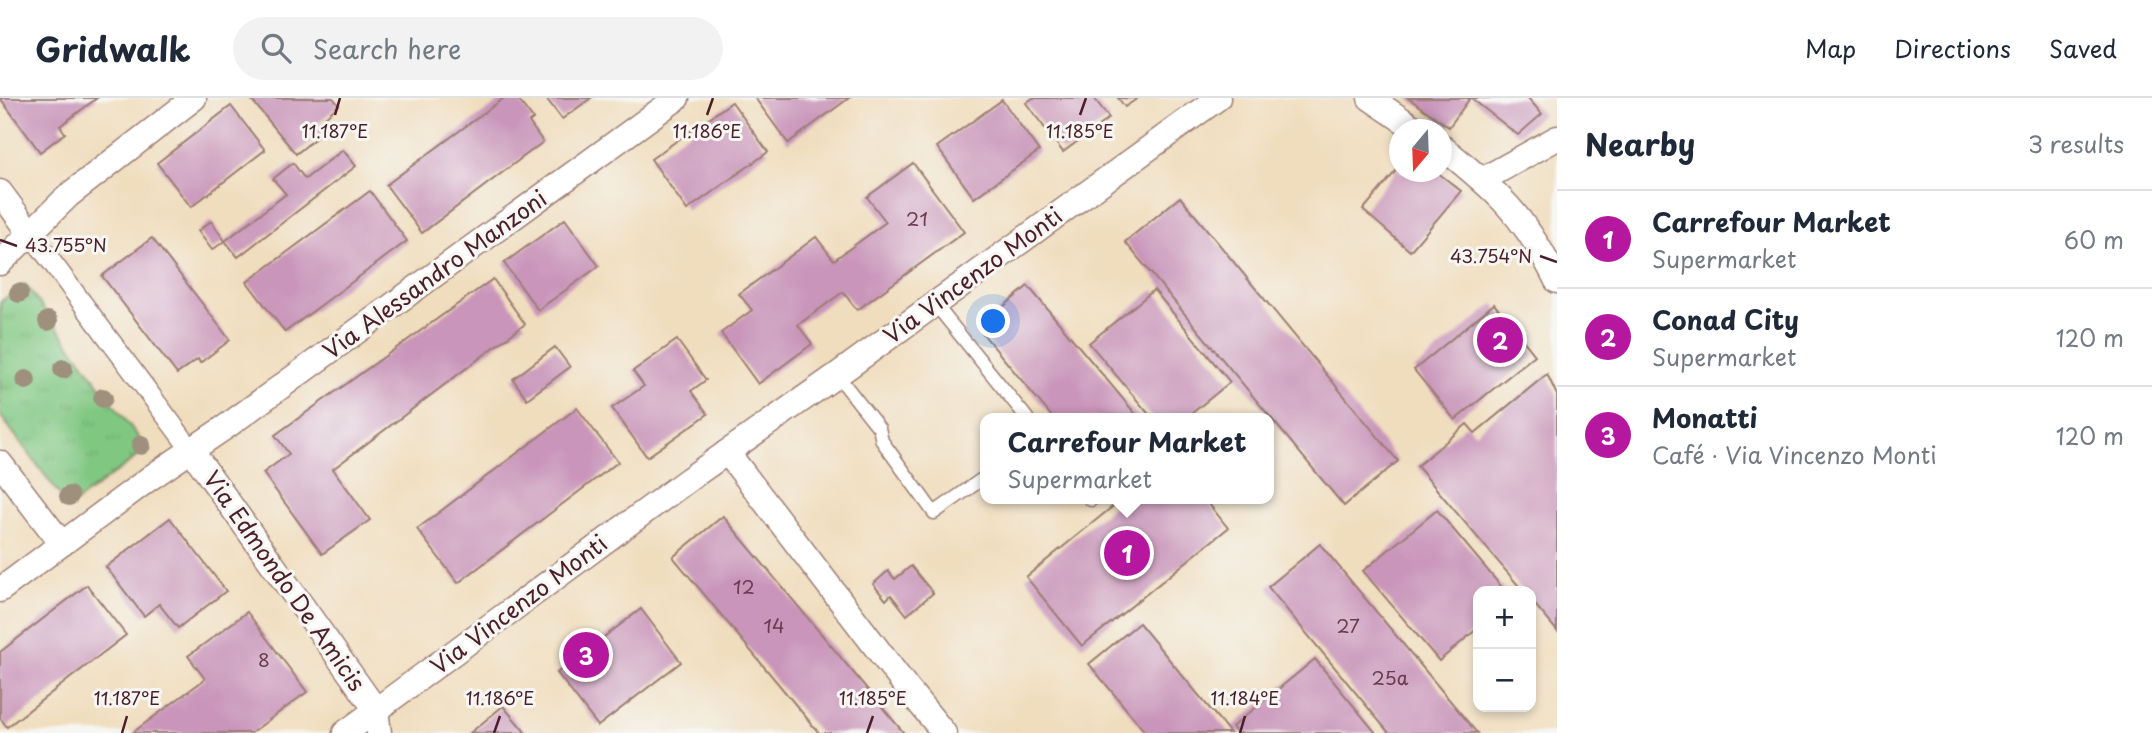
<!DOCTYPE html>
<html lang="en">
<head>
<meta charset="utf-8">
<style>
	:root { --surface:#fff; --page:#f2f2f3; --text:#1f2937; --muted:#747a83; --line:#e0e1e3; --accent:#b5179e }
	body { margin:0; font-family:"Playpen Sans",sans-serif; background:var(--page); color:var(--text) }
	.controls { position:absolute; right:21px; bottom:21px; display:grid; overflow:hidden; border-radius:14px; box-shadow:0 4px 10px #0003 }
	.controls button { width:63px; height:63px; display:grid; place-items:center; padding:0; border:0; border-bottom:2px solid var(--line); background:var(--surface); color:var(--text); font:35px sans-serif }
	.compass { position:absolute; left:1389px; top:21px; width:63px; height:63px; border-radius:50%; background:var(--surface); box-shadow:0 4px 10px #0003; rotate:199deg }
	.you { position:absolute; left:994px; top:224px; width:24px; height:24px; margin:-18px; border:5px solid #fff; border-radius:50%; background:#1a73e8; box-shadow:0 0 0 10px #1a73e833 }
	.badge { display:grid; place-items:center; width:46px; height:46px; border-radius:50%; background:var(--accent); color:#fff; font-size:23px; font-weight:700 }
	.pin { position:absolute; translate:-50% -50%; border:4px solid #fff; box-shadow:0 2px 7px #0006 }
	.popup { position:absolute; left:980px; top:315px; width:294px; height:91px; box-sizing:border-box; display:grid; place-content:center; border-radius:14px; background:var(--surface); filter:drop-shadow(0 2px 5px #0005); font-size:23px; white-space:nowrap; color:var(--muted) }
	.popup b { font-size:26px; color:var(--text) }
	.popup::after { content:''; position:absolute; left:50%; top:100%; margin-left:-14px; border:14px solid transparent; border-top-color:var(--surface) }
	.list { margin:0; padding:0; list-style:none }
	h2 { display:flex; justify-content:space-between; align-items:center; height:91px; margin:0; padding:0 28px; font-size:30px }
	h2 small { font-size:23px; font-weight:400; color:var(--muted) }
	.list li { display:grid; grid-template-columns:46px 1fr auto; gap:21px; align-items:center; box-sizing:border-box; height:98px; padding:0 28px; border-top:2px solid var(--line) }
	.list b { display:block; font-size:26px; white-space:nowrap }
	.list p { margin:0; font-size:23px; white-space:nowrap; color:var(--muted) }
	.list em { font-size:23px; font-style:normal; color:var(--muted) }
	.icon { flex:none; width:38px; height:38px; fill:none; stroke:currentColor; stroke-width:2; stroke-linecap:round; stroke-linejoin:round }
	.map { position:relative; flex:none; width:1557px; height:635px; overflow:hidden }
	header { display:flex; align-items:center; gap:42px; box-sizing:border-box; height:98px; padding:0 35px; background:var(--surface); border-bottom:2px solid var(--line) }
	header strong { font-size:33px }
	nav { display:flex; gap:38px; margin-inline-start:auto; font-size:24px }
	.search { width:490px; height:63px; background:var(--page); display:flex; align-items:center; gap:18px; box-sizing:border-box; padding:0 24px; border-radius:38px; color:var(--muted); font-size:26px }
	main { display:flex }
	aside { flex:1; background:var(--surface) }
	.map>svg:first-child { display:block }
	.grass { fill:url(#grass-tufts); stroke:#657356; stroke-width:2 }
	.building { fill:#c995ba }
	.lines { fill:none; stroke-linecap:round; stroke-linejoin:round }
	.service-casing { stroke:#9d7e74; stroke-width:15 }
	.pedestrian-casing { stroke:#9d7e74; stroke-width:22 }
	.minor-casing { stroke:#9d7e74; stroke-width:27 }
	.service { stroke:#fff; stroke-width:12 }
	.pedestrian { stroke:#fff; stroke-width:19 }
	.minor { stroke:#fff; stroke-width:24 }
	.tree { fill:#9e907b }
	.ticks { fill:none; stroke:#4a1f2b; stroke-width:2.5 }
	.labels { text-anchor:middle; stroke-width:6; stroke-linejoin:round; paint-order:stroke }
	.number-label { font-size:19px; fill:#6a3c4f }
	.street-label { font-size:23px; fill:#4a1f2b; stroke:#f6f6f2 }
	.ticks-label { font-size:18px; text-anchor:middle; fill:#4a1f2b; stroke:#f6f6f2; stroke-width:6; stroke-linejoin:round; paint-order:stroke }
</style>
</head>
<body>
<header>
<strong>Gridwalk</strong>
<div class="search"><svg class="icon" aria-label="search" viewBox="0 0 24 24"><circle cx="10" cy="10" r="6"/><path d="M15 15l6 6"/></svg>Search here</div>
<nav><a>Map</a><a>Directions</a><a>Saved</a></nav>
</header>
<main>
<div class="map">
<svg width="1557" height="635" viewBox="0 0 1557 635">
	<defs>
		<pattern id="grass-tufts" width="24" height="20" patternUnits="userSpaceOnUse" patternTransform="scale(1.75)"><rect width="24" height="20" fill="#80c782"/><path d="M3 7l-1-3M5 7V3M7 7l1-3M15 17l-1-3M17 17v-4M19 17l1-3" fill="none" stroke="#70aa70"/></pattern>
	</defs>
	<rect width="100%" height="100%" fill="#f6f6f2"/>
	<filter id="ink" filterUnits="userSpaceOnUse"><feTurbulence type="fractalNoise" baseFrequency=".0143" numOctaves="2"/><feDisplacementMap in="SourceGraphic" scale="14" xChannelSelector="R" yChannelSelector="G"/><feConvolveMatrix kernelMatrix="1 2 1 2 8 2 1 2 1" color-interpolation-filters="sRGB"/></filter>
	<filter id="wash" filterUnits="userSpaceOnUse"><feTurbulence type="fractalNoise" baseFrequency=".00686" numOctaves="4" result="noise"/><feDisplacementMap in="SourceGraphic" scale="28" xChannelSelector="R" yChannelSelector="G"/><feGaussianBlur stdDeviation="1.57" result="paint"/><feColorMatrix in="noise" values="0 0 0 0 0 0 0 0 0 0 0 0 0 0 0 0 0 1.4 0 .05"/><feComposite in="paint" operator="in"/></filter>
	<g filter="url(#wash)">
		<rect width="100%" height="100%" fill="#f0ddbd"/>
		<!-- grass -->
		<path class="grass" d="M25,186L147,351L69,409L0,317V204Z"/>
		<g id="blocks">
			<!-- building -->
			<g class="building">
				<path d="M0,0H97L60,28L65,35L40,54Z"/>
				<path d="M250,0H333L339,7L318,25L324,33L296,56Z"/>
				<path d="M504,0H517L533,21L529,24L543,44L422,135L386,87Z"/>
				<path d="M546,0H591L562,21Z"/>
				<path d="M755,0H849L788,45Z"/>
				<path d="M1033,0H1094L1109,20L1063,54L1026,5Z"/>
				<path d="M1118,0H1138L1125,9Z"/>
				<path d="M1408,0H1470L1449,29Z"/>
				<path d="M1471,0H1528L1542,16L1518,37Z"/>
				<path d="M1002,2L1039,53L974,100L937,49Z"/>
				<path d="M732,4L768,54L687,112L651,61Z"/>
				<path d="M231,8L265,52L191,109L157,65Z"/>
				<path d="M343,52L356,68L238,159L225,143L286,96L273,81L293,65L305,81Z"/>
				<path d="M913,65L964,134L857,212L843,194L798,227L812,246L758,286L721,235L752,212L739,196L816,139L834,162L886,124L867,99Z"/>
				<path d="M1400,68V74H1437L1461,93L1410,153L1363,112Z"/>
				<path d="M370,93L407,143L285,234L247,184Z"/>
				<path d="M1180,99L1398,363L1344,408L1125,144Z"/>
				<path d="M565,121L599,168L538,212L504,165Z"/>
				<path d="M211,123L225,143L212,152L198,133Z"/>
				<path d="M152,140L230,242L200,265L198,261L177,276L102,178Z"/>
				<path d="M493,181L525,226L333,371L370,422L322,456L263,375L289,356L275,337Z"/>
				<path d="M1028,188L1139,320H1053L978,230Z"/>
				<path d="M1154,192L1230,284L1186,320H1152L1089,245Z"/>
				<path d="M1494,206L1535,257L1455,322L1414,272Z"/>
				<path d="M677,242L706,282L691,293L708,316L647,359L612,310L644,288L633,273Z"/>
				<path d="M555,249L570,269L527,301L513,281Z"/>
				<path d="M1547,276L1557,297V533L1531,502V493H1523L1417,368L1467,326L1475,335Z"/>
				<path d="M577,310L618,364L458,485L417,431Z"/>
				<path d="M1122,401H1205L1228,430L1082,548L1026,479Z"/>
				<path d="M1437,412L1505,493H1478V530L1439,563L1363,473Z"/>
				<path d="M723,418L882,609L904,635H819L673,459Z"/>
				<path d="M170,420L226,493L178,530L159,506L144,518L106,469Z"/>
				<path d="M1320,446L1477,635H1389L1268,489Z"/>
				<path d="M911,468L933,495L907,517L891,497L886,502L873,486L888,473L895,481Z"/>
				<path d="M87,487L126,537L7,629L0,620V554Z"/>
				<path d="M641,511L681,564L598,628L557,575Z"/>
				<path d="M247,514L307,594L251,635H132L205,581L188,558Z"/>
				<path d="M1139,525L1230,635H1146L1089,566Z"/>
				<path d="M1315,561L1376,635H1237L1232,629Z"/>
				<path d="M503,608L526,635H470Z"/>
			</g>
		</g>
	</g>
	<g filter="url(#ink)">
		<use href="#blocks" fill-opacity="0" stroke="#9d7e74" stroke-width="2"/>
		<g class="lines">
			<!-- service casing -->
			<g class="service-casing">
				<g id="service">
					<path d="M935,206L1027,320"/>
					<path d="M837,277L879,330L882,343L934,415L985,379"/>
					<path d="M1090,401L1091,402"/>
				</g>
			</g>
			<!-- pedestrian casing -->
			<g class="pedestrian-casing">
				<path id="pedestrian" d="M31,136L192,353"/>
			</g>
			<!-- minor casing -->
			<g class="minor-casing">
				<g id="minor">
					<path d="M1370,0L1417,32"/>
					<path d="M1442,49C1497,93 1525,118 1557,183"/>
					<path d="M1482,82L1557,40"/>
					<path d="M0,94L31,136"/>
					<path d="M0,165L69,97L194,0"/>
					<path d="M192,353L376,612L379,635"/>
					<path d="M727,354L907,590L944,635"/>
					<path d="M0,365L62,446"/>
					<path d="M0,492L150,380L227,328L677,0"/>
					<path d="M345,635L689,381L837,277L1218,0"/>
				</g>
			</g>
			<!-- service -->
			<use href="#service" class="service"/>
			<!-- pedestrian -->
			<use href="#pedestrian" class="pedestrian"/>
			<!-- minor -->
			<use href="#minor" class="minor"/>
		</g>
		<!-- trees -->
		<g class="tree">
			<circle cx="19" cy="195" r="10"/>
			<circle cx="48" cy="223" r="10"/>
			<circle cx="63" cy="271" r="10"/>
			<circle cx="26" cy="282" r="10"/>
			<circle cx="103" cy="300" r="10"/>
			<circle cx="141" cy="347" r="10"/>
			<circle cx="69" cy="398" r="10"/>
		</g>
	</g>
	<!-- ticks -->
	<path class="ticks" d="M335,17L340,0M707,17L713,0M1080,17L1086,0M0,142L17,148M1540,158L1557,164M122,635L127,618M494,635L500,618M867,635L873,618M1240,635L1245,618"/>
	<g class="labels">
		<!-- number labels -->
		<g class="number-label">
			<text x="917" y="128">21</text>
			<text x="744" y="496">12</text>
			<text x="774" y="535">14</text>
			<text x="1348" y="535">27</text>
			<text x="264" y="569">8</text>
			<text x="1390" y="587">25a</text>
		</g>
		<!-- street labels -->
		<g class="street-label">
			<text transform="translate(435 177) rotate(-36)" y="8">Via Alessandro Manzoni</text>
			<text transform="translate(973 178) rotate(-36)" y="8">Via Vincenzo Monti</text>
			<text transform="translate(284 483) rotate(55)" y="8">Via Edmondo De Amicis</text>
			<text transform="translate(519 507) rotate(-37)" y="8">Via Vincenzo Monti</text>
		</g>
	</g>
	<g class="ticks-label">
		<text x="335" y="40">11.187°E</text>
		<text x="707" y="40">11.186°E</text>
		<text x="1080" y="40">11.185°E</text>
		<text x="66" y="154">43.755°N</text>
		<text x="1491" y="165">43.754°N</text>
		<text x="127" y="607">11.187°E</text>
		<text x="500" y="607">11.186°E</text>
		<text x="873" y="607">11.185°E</text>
		<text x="1245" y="607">11.184°E</text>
	</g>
</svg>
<div class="controls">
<button>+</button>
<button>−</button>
</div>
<svg class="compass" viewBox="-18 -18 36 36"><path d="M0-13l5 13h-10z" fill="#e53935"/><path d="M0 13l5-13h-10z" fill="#747a83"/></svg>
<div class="you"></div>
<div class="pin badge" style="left:1127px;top:455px">1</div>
<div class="popup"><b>Carrefour Market</b>Supermarket</div>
<div class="pin badge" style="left:1500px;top:242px">2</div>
<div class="pin badge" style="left:586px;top:557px">3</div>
</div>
<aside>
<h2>Nearby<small>3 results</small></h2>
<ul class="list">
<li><span class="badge">1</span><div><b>Carrefour Market</b><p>Supermarket</p></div><em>60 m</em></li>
<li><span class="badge">2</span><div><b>Conad City</b><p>Supermarket</p></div><em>120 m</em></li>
<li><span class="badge">3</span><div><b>Monatti</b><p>Café · Via Vincenzo Monti</p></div><em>120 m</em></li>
</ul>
</aside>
</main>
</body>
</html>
